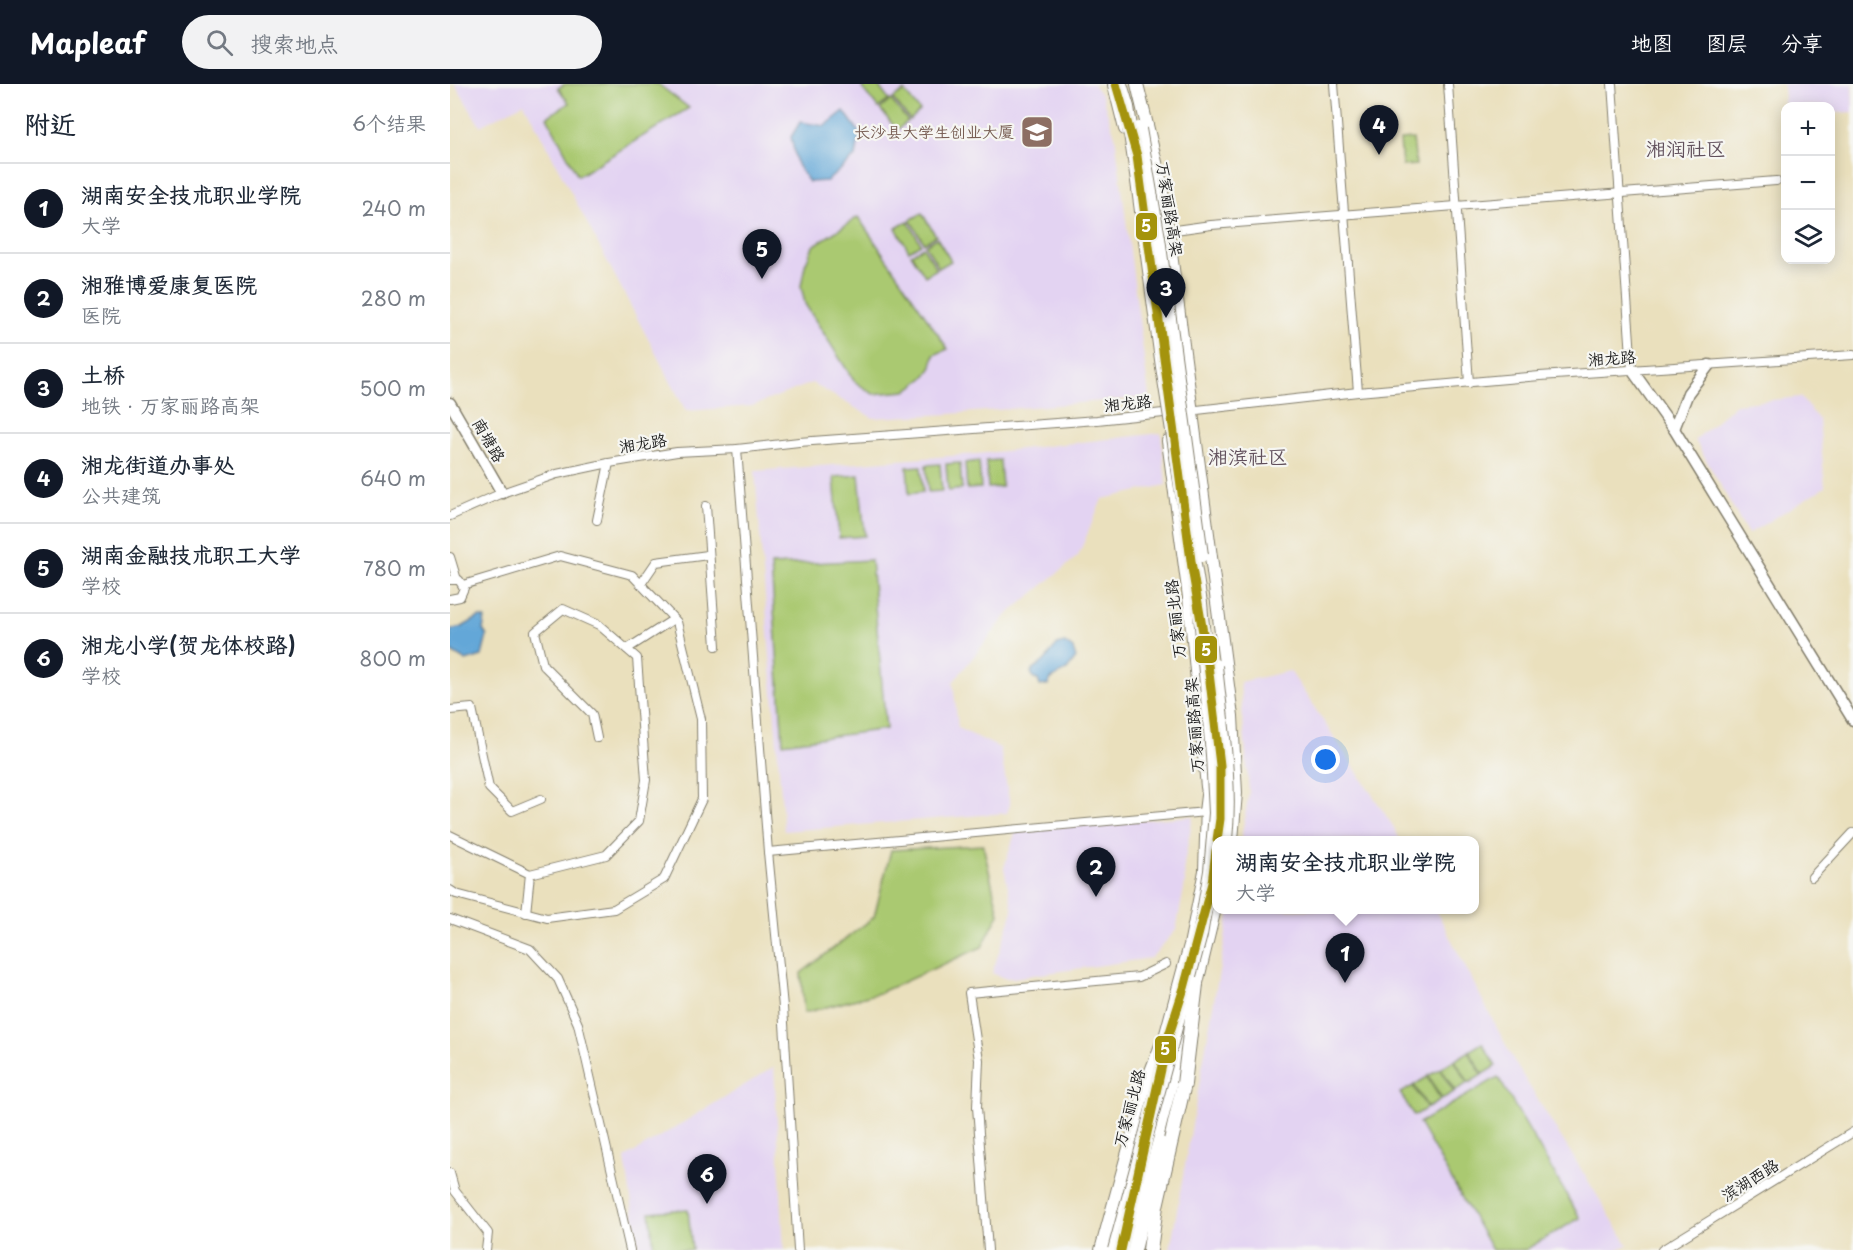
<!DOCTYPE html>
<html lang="zh">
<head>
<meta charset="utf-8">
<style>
	:root { --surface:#fff; --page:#f2f2f3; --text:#1f2937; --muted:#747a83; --line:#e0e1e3; --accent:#111827 }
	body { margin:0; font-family:"Playpen Sans","LXGW WenKai TC",sans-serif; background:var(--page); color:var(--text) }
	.controls { position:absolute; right:18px; top:18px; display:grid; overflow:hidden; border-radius:12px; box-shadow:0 3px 15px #0003 }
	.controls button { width:54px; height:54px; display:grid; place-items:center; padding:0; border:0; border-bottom:2px solid var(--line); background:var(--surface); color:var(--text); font:30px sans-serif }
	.you { position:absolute; left:876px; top:676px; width:21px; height:21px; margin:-15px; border:4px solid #fff; border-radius:50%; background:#1a73e8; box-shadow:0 0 0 9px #1a73e833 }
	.badge { display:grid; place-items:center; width:39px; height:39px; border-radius:50%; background:var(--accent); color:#fff; font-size:20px; font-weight:700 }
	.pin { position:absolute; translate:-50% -50px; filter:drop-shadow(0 2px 3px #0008) }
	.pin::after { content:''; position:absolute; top:32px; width:21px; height:18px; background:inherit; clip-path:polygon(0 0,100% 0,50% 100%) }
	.popup { position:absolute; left:762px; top:752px; width:267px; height:78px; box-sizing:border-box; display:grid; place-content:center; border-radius:12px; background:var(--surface); filter:drop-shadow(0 2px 4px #0005); font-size:20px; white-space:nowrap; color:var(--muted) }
	.popup b { font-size:22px; color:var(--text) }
	.popup::after { content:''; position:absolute; left:50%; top:100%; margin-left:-12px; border:12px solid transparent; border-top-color:var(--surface) }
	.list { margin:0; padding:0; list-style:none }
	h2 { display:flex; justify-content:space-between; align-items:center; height:78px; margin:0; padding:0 24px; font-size:26px }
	h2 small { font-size:20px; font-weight:400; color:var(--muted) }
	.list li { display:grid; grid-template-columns:39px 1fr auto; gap:18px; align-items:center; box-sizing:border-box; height:90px; padding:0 24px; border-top:2px solid var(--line) }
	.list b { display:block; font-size:22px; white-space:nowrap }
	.list p { margin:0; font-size:20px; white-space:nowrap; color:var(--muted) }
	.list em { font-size:20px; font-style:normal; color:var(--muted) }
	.icon { flex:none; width:33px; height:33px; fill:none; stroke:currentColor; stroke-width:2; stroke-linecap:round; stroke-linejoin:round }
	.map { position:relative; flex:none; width:1403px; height:1166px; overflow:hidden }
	header { display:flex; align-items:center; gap:36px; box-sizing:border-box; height:84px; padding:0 30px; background:var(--accent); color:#fff }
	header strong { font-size:28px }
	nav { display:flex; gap:33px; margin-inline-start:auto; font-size:21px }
	.search { width:420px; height:54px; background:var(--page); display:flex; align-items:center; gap:15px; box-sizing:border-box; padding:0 21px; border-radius:33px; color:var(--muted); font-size:22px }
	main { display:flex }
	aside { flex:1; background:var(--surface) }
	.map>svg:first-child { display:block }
	.built { fill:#e3d3f2 }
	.green { fill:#aac971; stroke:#637246; stroke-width:1.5 }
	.water { fill:#64a7d8; stroke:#40627a; stroke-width:1.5 }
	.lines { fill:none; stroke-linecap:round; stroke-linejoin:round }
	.street-casing { stroke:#837e6c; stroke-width:10 }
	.secondary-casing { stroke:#837e6c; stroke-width:13 }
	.primary-casing { stroke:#837e6c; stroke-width:14 }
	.highway-casing { stroke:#837e6c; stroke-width:16 }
	.street { stroke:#fff; stroke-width:8 }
	.secondary { stroke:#fff; stroke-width:10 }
	.primary { stroke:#fff; stroke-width:12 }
	.highway { stroke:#fff; stroke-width:14 }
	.highway-bridge-casing { stroke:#837e6c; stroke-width:16; stroke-linecap:butt }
	.highway-bridge { stroke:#fff; stroke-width:14 }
	.metro-1-casing { stroke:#f6f6f2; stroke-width:14 }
	.metro-1 { stroke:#a4930b; stroke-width:9 }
	.labels { text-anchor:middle; stroke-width:4.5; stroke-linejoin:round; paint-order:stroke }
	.education-label { font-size:16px; fill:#785e54; stroke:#f6f6f2; text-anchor:end }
	.street-label { font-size:16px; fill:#1c1c1c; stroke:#f6f6f2 }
	.quarter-label { font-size:20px; fill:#61505c; stroke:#f6f6f2 }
	.line-badge { stroke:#f6f6f2; stroke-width:2 }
	.badge-label { font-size:16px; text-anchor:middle; font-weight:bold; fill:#fff }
</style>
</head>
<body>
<header>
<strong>Mapleaf</strong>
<div class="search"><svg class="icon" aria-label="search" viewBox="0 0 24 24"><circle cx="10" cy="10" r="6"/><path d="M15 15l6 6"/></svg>搜索地点</div>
<nav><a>地图</a><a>图层</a><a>分享</a></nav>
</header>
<main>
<aside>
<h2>附近<small>6个结果</small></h2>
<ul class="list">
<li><span class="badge">1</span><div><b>湖南安全技术职业学院</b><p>大学</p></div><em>240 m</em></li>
<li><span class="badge">2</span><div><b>湘雅博爱康复医院</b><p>医院</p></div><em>280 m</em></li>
<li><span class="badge">3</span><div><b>土桥</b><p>地铁 · 万家丽路高架</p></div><em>500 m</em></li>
<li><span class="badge">4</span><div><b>湘龙街道办事处</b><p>公共建筑</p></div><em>640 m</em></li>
<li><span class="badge">5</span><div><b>湖南金融技术职工大学</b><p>学校</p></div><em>780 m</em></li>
<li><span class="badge">6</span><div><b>湘龙小学(贺龙体校路)</b><p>学校</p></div><em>800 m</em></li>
</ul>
</aside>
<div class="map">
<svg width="1403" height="1166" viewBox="0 0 1403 1166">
	<rect width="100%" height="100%" fill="#f6f6f2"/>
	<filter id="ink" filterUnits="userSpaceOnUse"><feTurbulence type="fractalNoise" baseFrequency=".0167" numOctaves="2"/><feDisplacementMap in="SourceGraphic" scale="12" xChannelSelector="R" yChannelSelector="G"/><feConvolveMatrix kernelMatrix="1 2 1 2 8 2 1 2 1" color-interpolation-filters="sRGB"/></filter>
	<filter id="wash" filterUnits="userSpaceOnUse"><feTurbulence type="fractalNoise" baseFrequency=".008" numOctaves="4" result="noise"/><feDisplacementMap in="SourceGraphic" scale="24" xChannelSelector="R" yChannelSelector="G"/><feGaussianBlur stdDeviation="1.35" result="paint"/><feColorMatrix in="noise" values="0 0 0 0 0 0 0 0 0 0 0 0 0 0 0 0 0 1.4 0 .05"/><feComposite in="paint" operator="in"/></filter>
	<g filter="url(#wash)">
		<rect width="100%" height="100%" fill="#eae0bd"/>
		<!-- built -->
		<g class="built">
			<path d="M5,0H643L652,12L665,52L699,313L500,330L423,334L362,299L302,322L236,327L74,19L30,42Z"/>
			<path d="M1333,0H1402L1403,28L1381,29L1380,22H1336L1335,28Z"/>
			<path d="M1350,313L1369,336L1375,403L1298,450L1245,356L1286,320Z"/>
			<path d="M711,349L716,401L652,415L628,472L557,531L503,598L508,644L550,664L560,721L557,729L334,747L305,387L527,370Z"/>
			<path d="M840,587L943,742L950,756H791L799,708L790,598Z"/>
			<path d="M743,732L734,780L735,799L726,846L701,874L563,894H554L542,889L563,827L554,784L566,746Z"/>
			<path d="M780,826H986L1065,979L1178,1161L1166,1166H720Z"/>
			<path d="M324,983L334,1166H189L175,1074Z"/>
		</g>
		<!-- green -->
		<g class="green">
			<path d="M115,0H208L239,24L128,92L97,33L119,19L108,4Z"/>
			<path d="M416,0H427L439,16L428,24L412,4Z"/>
			<path d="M454,7L470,27L460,36L443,15Z"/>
			<path d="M441,16L458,37L447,46L430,25Z"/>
			<path d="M963,55L966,81L952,82L950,56Z"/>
			<path d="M472,129L486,152L474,159L460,136Z"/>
			<path d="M408,133L498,265L484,271L482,283L475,293L456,307L423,310L404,297L355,220L351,202L355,181L363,162Z"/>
			<path d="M458,137L471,160L459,167L446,144Z"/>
			<path d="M487,154L501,177L489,184L475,161Z"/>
			<path d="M473,163L487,185L475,192L461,170Z"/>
			<path d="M550,376L552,403L538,404L536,377Z"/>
			<path d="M529,377L531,404L517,405L515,379Z"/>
			<path d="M510,379L512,405L498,407L496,380Z"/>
			<path d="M490,380L492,407L478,408L476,381Z"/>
			<path d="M471,382L473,408L459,410L457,383Z"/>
			<path d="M409,391L415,452L389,454L384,393Z"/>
			<path d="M421,476L436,645L333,659L321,481Z"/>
			<path d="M533,761L549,830L532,863L429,909L354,929L351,889L424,833L441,766Z"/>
			<path d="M1032,959L1046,982L1033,990L1019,967Z"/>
			<path d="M1018,968L1032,991L1019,999L1005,976Z"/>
			<path d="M1004,976L1018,999L1005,1007L991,984Z"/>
			<path d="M990,985L1004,1008L992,1015L978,992Z"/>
			<path d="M977,993L991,1016L978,1024L964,1001Z"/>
			<path d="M1048,993L1130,1134L1075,1166H1042L969,1039Z"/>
			<path d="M963,1002L977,1024L964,1032L950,1009Z"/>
			<path d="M238,1125L242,1166H204L200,1128Z"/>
		</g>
		<!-- water -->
		<g class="water">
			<path d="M394,27L410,49L406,72L377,97L359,98L347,81L341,53L350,38L375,42Z"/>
			<path d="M29,533L35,534L33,546L37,552L32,572L16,577L0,567V546L12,543Z"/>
			<path d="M615,559L623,565L626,574L617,586L601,595L598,601L590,602L588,596L584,595L581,588C584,583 588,582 593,578C602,571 601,560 615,559Z"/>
		</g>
	</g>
	<g filter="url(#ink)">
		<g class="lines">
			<!-- street casing -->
			<g class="street-casing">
				<g id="street">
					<path d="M884,0L908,308"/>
					<path d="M998,0L1019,299"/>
					<path d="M1162,0L1182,286"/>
					<path d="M718,147L761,141L1326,97"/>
					<path d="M738,327L908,308L1090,292L1403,271"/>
					<path d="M287,365L318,768L333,923L348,1166"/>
					<path d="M256,422L266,562"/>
					<path d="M0,432L52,409L107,390L159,379L227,368L287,365L349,358L647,336L723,328"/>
					<path d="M147,436L159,379"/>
					<path d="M0,473L7,496"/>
					<path d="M0,496H9L14,504L10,513L0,515"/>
					<path d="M191,500L206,478L258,471"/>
					<path d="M177,565L224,535"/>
					<path d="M0,626L22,624L39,704L62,727L91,715"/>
					<path d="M0,751L80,790L76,829"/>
					<path d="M318,768L756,728"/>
					<path d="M80,790L156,771L189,737L196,696L187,574L149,541L113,525L85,548L93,581L142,630L147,654"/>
					<path d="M1362,793L1403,749"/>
					<path d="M0,806L6,810L97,834L164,825L214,795L252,715L251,635L227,538L182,491L110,472L13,501"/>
					<path d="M0,835L80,865L108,895L128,940L180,1166"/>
					<path d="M0,1089L5,1107L38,1149L36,1166"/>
					<path d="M538,1166L527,1023L529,976L519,909L689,893L716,880"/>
					<path d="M1212,1166L1403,1048"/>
				</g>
			</g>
			<!-- secondary casing -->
			<g class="secondary-casing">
				<g id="secondary">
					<path d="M1182,286L1224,345L1403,636"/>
					<path d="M0,319L52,409"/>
					<path d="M1224,345L1238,309L1259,281"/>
				</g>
			</g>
			<!-- primary casing -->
			<g class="primary-casing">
				<g id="primary">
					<path d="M687,0L710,95L718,147L782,632L786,709L782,756"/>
					<path d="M664,1L675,45"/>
					<path d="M718,357L739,513L757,703"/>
					<path d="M711,968L740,861L755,787L757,720"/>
					<path d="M685,1166L711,1059"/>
				</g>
			</g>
			<!-- highway casing -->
			<g class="highway-casing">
				<g id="highway">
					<path d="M756,728L760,695"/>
					<path d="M743,911L766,816"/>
					<path d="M652,1166L699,995"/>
					<path d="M677,1166L738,930"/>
					<path d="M700,1166L706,1122L734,1000"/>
				</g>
			</g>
			<!-- street -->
			<use href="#street" class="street"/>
			<!-- secondary -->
			<use href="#secondary" class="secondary"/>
			<!-- primary -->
			<use href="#primary" class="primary"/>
			<!-- highway -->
			<use href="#highway" class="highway"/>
			<!-- highway-bridge casing -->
			<g class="highway-bridge-casing">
				<g id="highway-bridge">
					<path d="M689,45L708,154L751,471"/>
					<path d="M765,582C771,640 781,699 775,756"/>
					<path d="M699,995L713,959"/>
					<path d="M734,1000L746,900"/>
					<path d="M665,1166L750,851L761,787L766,729L763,671L750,519L713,283L687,90L677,23L670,0"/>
				</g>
			</g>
			<!-- highway-bridge -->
			<use href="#highway-bridge" class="highway-bridge"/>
			<!-- metro-1 casing -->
			<g class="metro-1-casing">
				<g id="metro-1">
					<path d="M666,0L687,72L742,484L757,572L770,681V735L767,756"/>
					<path d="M671,1166L718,954L734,904L762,799L766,767"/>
				</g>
			</g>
			<!-- metro-1 -->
			<use href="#metro-1" class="metro-1"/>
		</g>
	</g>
	<!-- icons -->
	<defs>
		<g id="school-square" transform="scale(1.725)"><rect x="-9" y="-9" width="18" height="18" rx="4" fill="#8d6e63" stroke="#f6f6f2"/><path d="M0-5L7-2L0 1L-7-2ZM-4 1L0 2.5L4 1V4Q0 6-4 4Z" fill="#fff"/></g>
	</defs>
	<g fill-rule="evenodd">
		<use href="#school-square" x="587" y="48"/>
	</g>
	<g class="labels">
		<!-- education labels -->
		<g class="education-label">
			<text x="564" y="54">长沙县大学生创业大厦</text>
		</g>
		<!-- street labels -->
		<g class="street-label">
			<text transform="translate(720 125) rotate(81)" y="6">万家丽路高架</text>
			<text transform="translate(1162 274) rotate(-4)" y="6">湘龙路</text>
			<text transform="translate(678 319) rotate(-6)" y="6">湘龙路</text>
			<text transform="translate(39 356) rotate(60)" y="6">南塘路</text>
			<text transform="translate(193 359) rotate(-9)" y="6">湘龙路</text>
			<text transform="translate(725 535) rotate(-96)" y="6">万家丽北路</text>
			<text transform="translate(744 641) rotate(-94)" y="6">万家丽路高架</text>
			<text transform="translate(679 1024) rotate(-75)" y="6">万家丽北路</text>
			<text transform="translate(1300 1096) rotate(-32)" y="6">滨湖西路</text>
		</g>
		<!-- quarter labels -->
		<g class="quarter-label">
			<text x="1236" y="72">湘润社区</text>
			<text x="798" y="380">湘滨社区</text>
		</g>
	</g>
	<g class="line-badge">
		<rect x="685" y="128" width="23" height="29" rx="6" fill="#a4930b"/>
		<rect x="744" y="551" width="24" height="29" rx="6" fill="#a4930b"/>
		<rect x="704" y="951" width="23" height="29" rx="6" fill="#a4930b"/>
	</g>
	<g class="badge-label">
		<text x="696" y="148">5</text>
		<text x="756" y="572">5</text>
		<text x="715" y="971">5</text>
	</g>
</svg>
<div class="controls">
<button>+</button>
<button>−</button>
<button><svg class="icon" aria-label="layers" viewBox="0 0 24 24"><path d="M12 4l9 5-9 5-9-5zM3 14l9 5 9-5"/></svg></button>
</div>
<div class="you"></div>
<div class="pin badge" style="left:895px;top:899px">1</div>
<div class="popup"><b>湖南安全技术职业学院</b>大学</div>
<div class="pin badge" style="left:646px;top:813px">2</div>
<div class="pin badge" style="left:716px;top:234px">3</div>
<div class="pin badge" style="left:929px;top:71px">4</div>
<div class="pin badge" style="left:312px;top:195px">5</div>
<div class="pin badge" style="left:257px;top:1120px">6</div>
</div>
</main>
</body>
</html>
